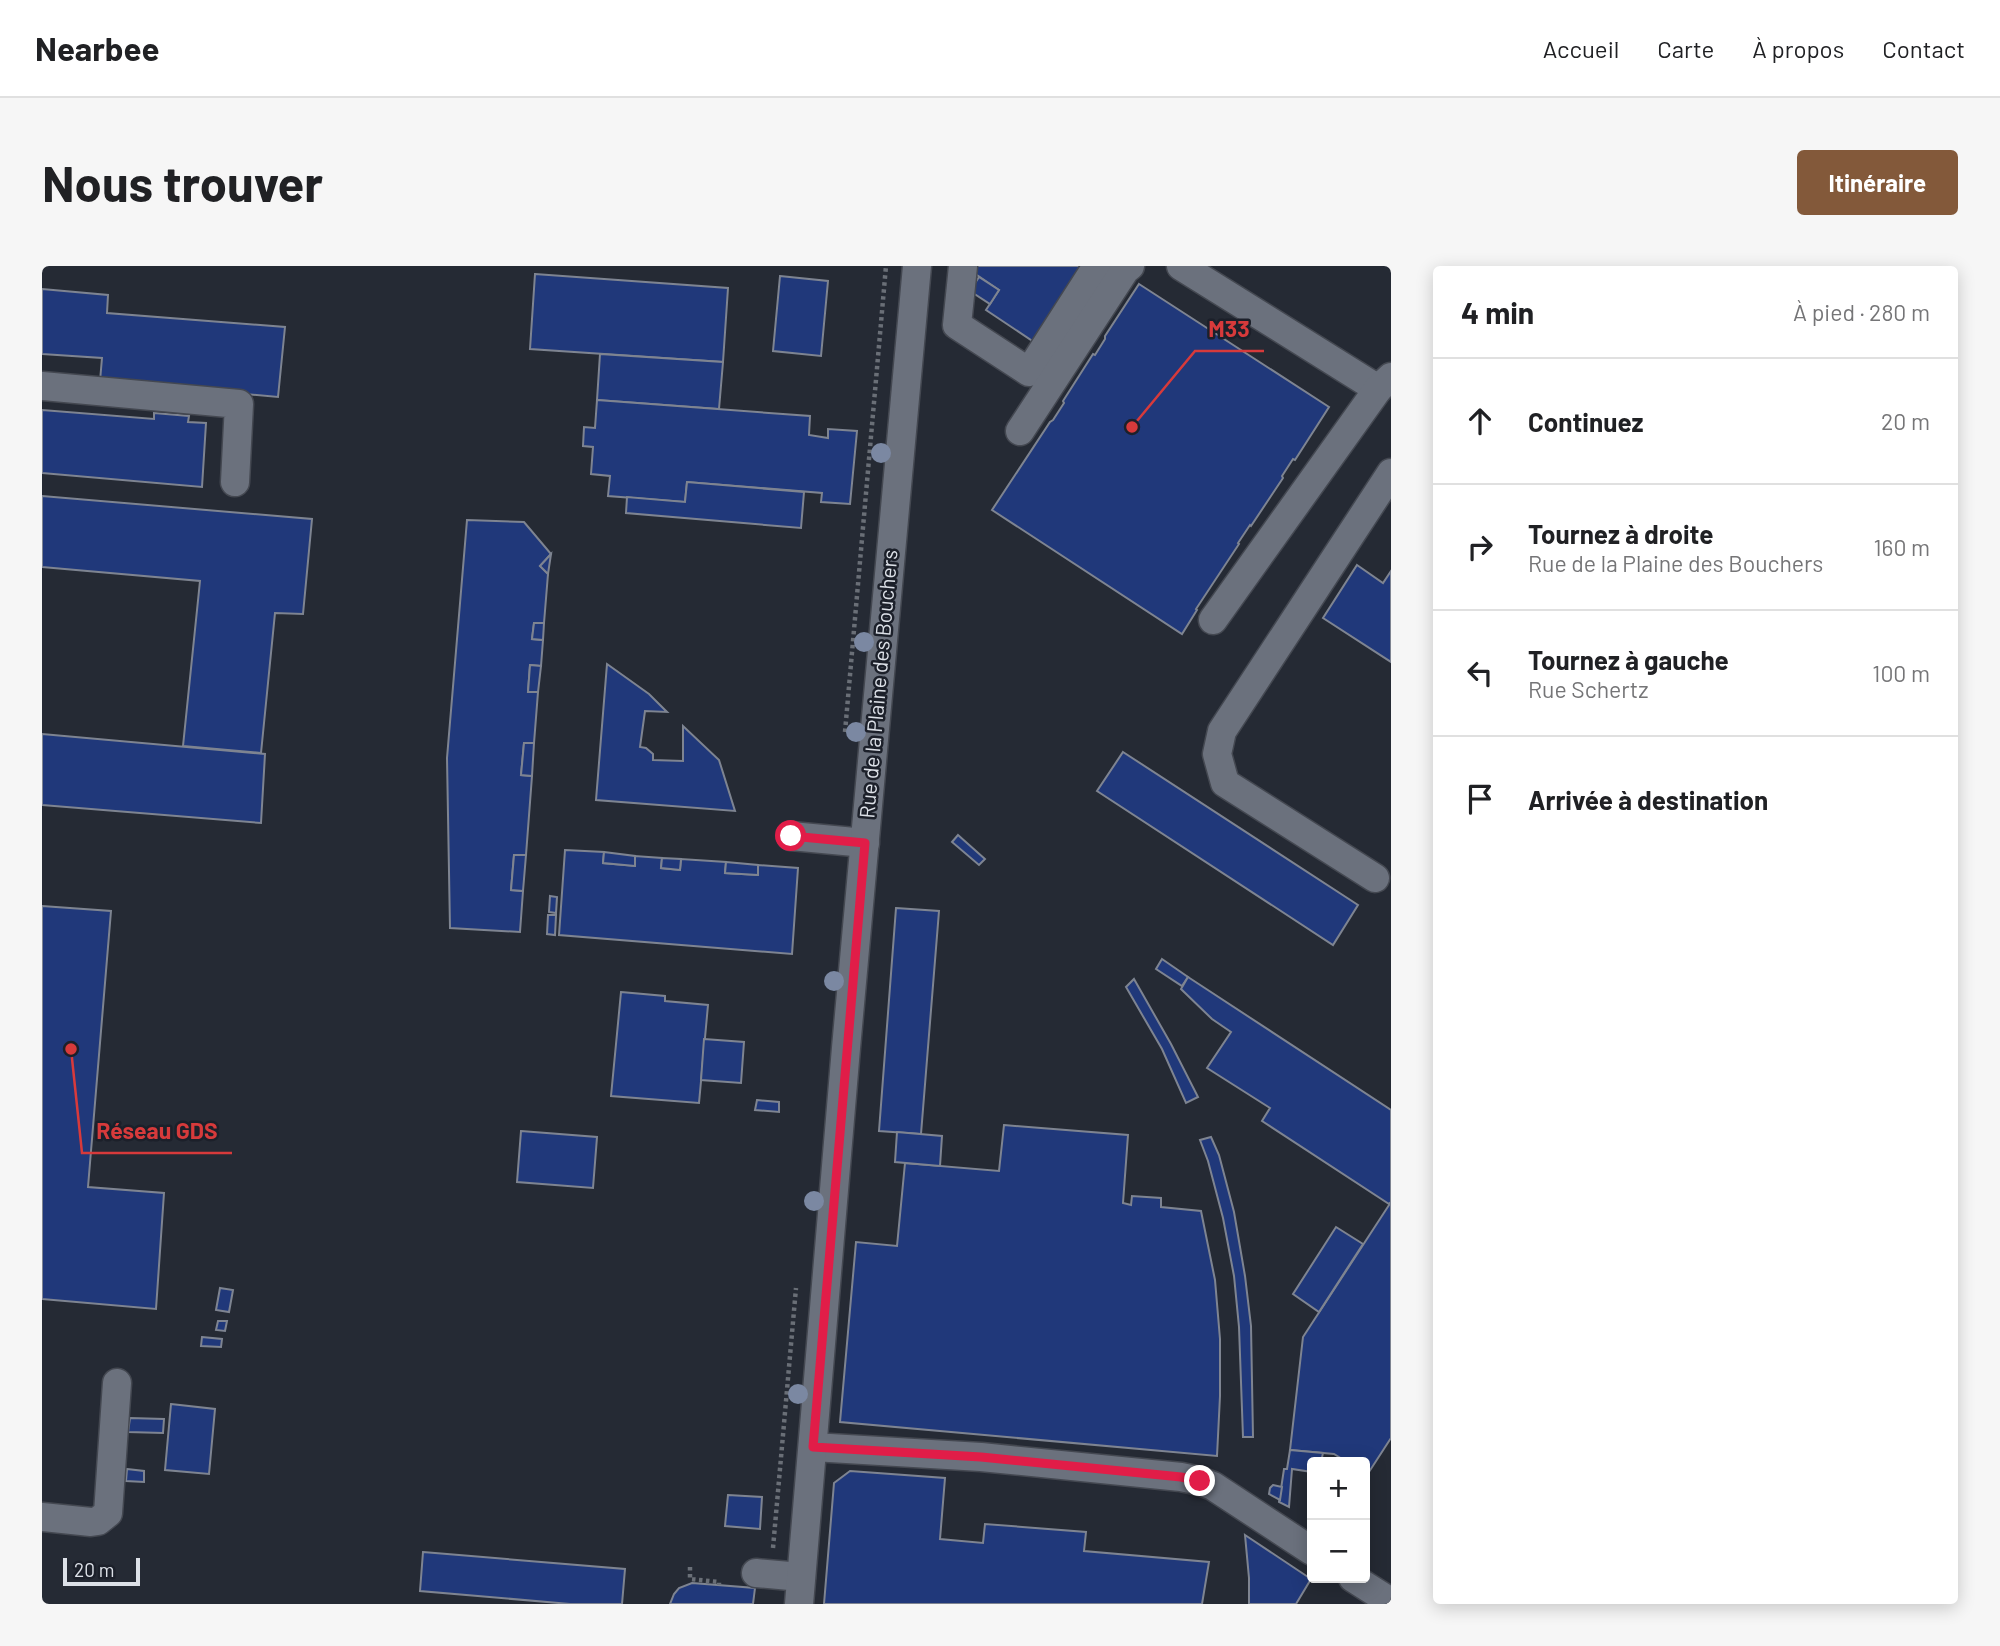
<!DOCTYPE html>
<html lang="fr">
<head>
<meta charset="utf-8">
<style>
	:root { --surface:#fff; --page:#f6f6f6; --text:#202124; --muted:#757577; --line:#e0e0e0; --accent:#83593a }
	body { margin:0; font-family:Barlow,sans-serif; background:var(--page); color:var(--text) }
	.controls { position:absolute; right:21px; bottom:21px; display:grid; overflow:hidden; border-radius:7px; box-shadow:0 4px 18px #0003 }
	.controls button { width:63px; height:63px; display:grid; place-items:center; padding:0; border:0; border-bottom:2px solid var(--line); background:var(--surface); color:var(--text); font:35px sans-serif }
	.scale { position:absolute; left:21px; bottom:18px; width:77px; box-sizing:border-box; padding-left:7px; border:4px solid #dde1e8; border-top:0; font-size:19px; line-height:24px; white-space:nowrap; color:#dde1e8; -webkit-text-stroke:5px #1c202a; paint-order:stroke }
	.stop { position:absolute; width:21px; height:21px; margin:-16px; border:5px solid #e11d48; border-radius:50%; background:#fff }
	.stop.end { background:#e11d48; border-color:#fff; box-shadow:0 2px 7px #0008 }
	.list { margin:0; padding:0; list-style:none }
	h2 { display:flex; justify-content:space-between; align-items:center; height:91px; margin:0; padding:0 28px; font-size:30px }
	h2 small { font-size:23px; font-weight:400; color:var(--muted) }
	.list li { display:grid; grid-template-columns:46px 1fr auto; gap:21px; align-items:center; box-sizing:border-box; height:126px; padding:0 28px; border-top:2px solid var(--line) }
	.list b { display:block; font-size:26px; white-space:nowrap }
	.list p { margin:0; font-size:23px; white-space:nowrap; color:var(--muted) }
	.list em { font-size:23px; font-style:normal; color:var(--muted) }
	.icon { flex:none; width:38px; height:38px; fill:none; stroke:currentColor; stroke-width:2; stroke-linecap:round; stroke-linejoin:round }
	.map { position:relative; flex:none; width:1349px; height:1338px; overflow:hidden; border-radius:7px }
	header { display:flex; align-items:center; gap:42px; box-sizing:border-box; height:98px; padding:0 35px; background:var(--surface); border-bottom:2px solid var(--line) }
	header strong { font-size:33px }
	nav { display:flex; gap:38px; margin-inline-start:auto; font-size:24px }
	.intro { display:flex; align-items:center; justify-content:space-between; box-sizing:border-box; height:168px; padding:0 42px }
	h1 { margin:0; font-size:49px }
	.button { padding:18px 32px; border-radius:7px; background:var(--accent); color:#fff; font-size:24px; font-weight:700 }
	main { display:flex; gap:42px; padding:0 42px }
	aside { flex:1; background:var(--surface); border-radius:7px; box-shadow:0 4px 18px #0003 }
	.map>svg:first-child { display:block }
	.building { fill:#20387a; stroke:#7e8491; stroke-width:2 }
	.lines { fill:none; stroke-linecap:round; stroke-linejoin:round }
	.minor-casing { stroke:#444851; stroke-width:31 }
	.path { stroke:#6a6f77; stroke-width:4.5; stroke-dasharray:3.5 3.5; stroke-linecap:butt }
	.minor { stroke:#6b717d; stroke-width:28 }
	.tree { fill:#7b88a2 }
	.route { stroke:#e11d48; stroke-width:9 }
	.labels { text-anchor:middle; stroke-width:5; stroke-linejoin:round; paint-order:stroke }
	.street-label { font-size:21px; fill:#dde1e8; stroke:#1c202a }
	.leader { fill:none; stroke:#d73a3b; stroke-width:2.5 }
	.callout-dot { fill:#d73a3b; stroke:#1c202a; stroke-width:2.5 }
	.callout-label { font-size:23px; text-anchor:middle; font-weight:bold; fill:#d73a3b; stroke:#1c202a; stroke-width:5; stroke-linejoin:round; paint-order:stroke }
</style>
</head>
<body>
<header>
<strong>Nearbee</strong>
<nav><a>Accueil</a><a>Carte</a><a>À propos</a><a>Contact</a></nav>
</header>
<div class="intro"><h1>Nous trouver</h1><a class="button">Itinéraire</a></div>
<main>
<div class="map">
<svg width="1349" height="1338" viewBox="0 0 1349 1338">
	<rect width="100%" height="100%" fill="#252a34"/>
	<!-- building -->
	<g class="building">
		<path d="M927,0H1041L992,76L944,44L957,24L926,3Z"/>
		<path d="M493,8L686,22L681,96L488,83Z"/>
		<path d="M738,10L786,15L779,90L731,85Z"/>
		<path d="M937,11L957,24L948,38L928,25Z"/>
		<path d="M1097,18L1287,141L1253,194L1251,193L1240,210L1241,212L1209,260L1208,259L1196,277L1197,278L1154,343L1155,344L1140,368L950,244L1008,156L1011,154L1022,137L1021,135L1051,88L1053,89L1063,73V70Z"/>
		<path d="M0,23L66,29L65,47L243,61L236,131L58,115L60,92L0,88Z"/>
		<path d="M558,88L681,96L677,143L555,134Z"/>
		<path d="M555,134L768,150L767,169L786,172V163L815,165L808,238L779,236L780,227L645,216L643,236L566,230L568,210L549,208L551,181L541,180L542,161L553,162Z"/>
		<path d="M0,144L112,153V147L147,150L146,156L164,157L160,221L0,207Z"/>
		<path d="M645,216L762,226L759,262L584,247L585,231L643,236Z"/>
		<path d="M0,230L270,253L261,348L233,347L219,487L141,480L158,315L0,301Z"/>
		<path d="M425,254L482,256L509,288L498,300L506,308L502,357H492L490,373L501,374L499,400L488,399L486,426H496L492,477H482L479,509L490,510L484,589H472L469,624L481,625L478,666L408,662L405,492Z"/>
		<path d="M509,288L506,308L498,300Z"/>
		<path d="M1315,299L1341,317L1349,305V396L1281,352Z"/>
		<path d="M492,357H502L501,374L490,373Z"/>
		<path d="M565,398L607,428L625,446L603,445L598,481L604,482L611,488V494L641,495V460L677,494L693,545L554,534Z"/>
		<path d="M488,399L499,400L496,426H486Z"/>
		<path d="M0,468L223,488L219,557L0,539Z"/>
		<path d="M482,477H492L490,510L479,509Z"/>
		<path d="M1081,486L1316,639L1291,679L1055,525Z"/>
		<path d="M916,569L943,593L937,599L910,576Z"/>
		<path d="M523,584L562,586L561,597L593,600V590L620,592L619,602L638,604L639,593L684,596L683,607L716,609V599L756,602L750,688L517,669Z"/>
		<path d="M562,586L593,590V600L561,597Z"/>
		<path d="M472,589H484L481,625L469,624Z"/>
		<path d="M620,592L639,593L638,604L619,602Z"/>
		<path d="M684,596L716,599V609L683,607Z"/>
		<path d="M508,630L515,631L514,647L507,646Z"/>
		<path d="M0,640L69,645L46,921L122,927L114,1043L0,1033Z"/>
		<path d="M854,642L897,645L879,868L837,865Z"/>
		<path d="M506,649H514L513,669L505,668Z"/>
		<path d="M1120,693L1146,711L1140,720L1114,703Z"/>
		<path d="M1146,711L1349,844V936L1347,938L1220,855L1228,842L1165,802L1189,766L1170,753L1139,723Z"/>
		<path d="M1092,713L1129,778L1156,831L1144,837L1120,783L1084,721Z"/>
		<path d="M579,726L623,730V735L666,739L657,837L569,830Z"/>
		<path d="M662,773L702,776L699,817L659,814Z"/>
		<path d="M715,834L737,836V846L713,844Z"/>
		<path d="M962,859L1086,869L1081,937L1089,939L1090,930L1119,932V941L1159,945L1173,1014L1178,1073V1130L1175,1190L798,1156L814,976L855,980L863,897L957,905Z"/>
		<path d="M479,865L555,871L551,922L475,916Z"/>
		<path d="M855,866L900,870L898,900L853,896Z"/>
		<path d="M1169,871L1177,889L1192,946L1203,1010L1209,1060L1211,1171H1201L1197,1061L1192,1010L1181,952L1166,895L1158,874Z"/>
		<path d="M1349,936V1172L1325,1209L1323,1207V1196H1305L1292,1188L1248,1184L1261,1071Z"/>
		<path d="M1294,961L1321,978L1277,1046L1251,1028Z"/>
		<path d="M178,1022L191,1024L187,1046L174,1044Z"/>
		<path d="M176,1055H185L183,1065L174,1064Z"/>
		<path d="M160,1071L180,1073L179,1081L159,1080Z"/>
		<path d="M129,1138L173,1143L167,1208L123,1204Z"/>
		<path d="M88,1152L122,1153L121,1167L86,1166Z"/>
		<path d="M1248,1184L1281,1187L1279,1196H1270V1206L1250,1203L1247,1241L1237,1236L1242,1203H1245Z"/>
		<path d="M85,1203L102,1205V1216L84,1215Z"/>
		<path d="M808,1205L903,1212L898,1273L941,1277L943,1258L1044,1266L1042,1285L1167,1296L1160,1338H782L792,1217Z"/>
		<path d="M1231,1219L1240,1221L1238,1234L1227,1228L1228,1222Z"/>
		<path d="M686,1229L720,1231L718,1263L683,1260Z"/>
		<path d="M1203,1269L1269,1313L1254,1338H1207V1312Z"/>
		<path d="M381,1286L583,1303L580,1338H528L378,1325Z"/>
		<path d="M650,1317L713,1322L711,1338H628L632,1328L637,1322Z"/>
	</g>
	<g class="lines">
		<!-- minor casing -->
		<g class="minor-casing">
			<g id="minor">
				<path d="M921,0L915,59L987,106L1055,0"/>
				<path d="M1139,0L1336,123"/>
				<path d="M0,120L197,138L193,216"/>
				<path d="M978,165L1083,4L1088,0"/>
				<path d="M1171,354L1336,123L1349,111"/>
				<path d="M749,570L823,577"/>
				<path d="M1333,612L1183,517L1175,488L1180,465L1349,207"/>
				<path d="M771,1181L939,1191L1139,1211L1158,1215L1171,1220L1270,1285"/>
				<path d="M0,1251L49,1256L56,1255L66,1247L75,1117"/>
				<path d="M714,1307L759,1311"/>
				<path d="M1311,1312L1349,1336"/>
				<path d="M757,1338L804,782L875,0"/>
			</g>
		</g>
		<!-- path -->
		<g class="path">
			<path d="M803,466L844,0"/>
			<path d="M731,1282L754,1022"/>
			<path d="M648,1301V1313L677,1316V1319"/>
		</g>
		<!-- minor -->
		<use href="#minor" class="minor"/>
	</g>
	<!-- trees -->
	<g class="tree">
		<circle cx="839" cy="187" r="10"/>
		<circle cx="822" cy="376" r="10"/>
		<circle cx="814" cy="466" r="10"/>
		<circle cx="792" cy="715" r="10"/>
		<circle cx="772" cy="935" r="10"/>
		<circle cx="756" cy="1128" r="10"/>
	</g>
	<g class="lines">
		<!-- route -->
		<path class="route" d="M749,570L823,577L771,1181L939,1191L1139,1211L1158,1215"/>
	</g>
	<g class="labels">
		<!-- street labels -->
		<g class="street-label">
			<text transform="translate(837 418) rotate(-85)" y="7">Rue de la Plaine des Bouchers</text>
		</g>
	</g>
	<!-- callouts -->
	<path class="leader" d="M1090 161L1153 85H1222M29 783L40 887H190"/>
	<g class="callout-dot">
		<circle cx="1090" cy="161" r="7"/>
		<circle cx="29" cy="783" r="7"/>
	</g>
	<g class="callout-label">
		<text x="1187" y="71">M33</text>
		<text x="115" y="873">Réseau GDS</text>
	</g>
</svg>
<div class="controls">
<button>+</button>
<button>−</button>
</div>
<div class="scale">20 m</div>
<div class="stop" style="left:749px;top:570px"></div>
<div class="stop end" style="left:1158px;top:1215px"></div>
</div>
<aside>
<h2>4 min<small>À pied · 280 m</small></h2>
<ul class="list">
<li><svg class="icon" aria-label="ahead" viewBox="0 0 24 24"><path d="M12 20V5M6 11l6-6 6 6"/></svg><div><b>Continuez</b></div><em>20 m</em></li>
<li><svg class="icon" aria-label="right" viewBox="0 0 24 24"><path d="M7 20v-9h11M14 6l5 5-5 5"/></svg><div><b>Tournez à droite</b><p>Rue de la Plaine des Bouchers</p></div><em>160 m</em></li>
<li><svg class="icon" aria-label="left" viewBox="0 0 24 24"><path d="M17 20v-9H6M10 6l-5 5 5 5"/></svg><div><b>Tournez à gauche</b><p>Rue Schertz</p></div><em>100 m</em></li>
<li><svg class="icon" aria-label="arrive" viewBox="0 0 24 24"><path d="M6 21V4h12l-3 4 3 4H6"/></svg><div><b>Arrivée à destination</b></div></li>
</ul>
</aside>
</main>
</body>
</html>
